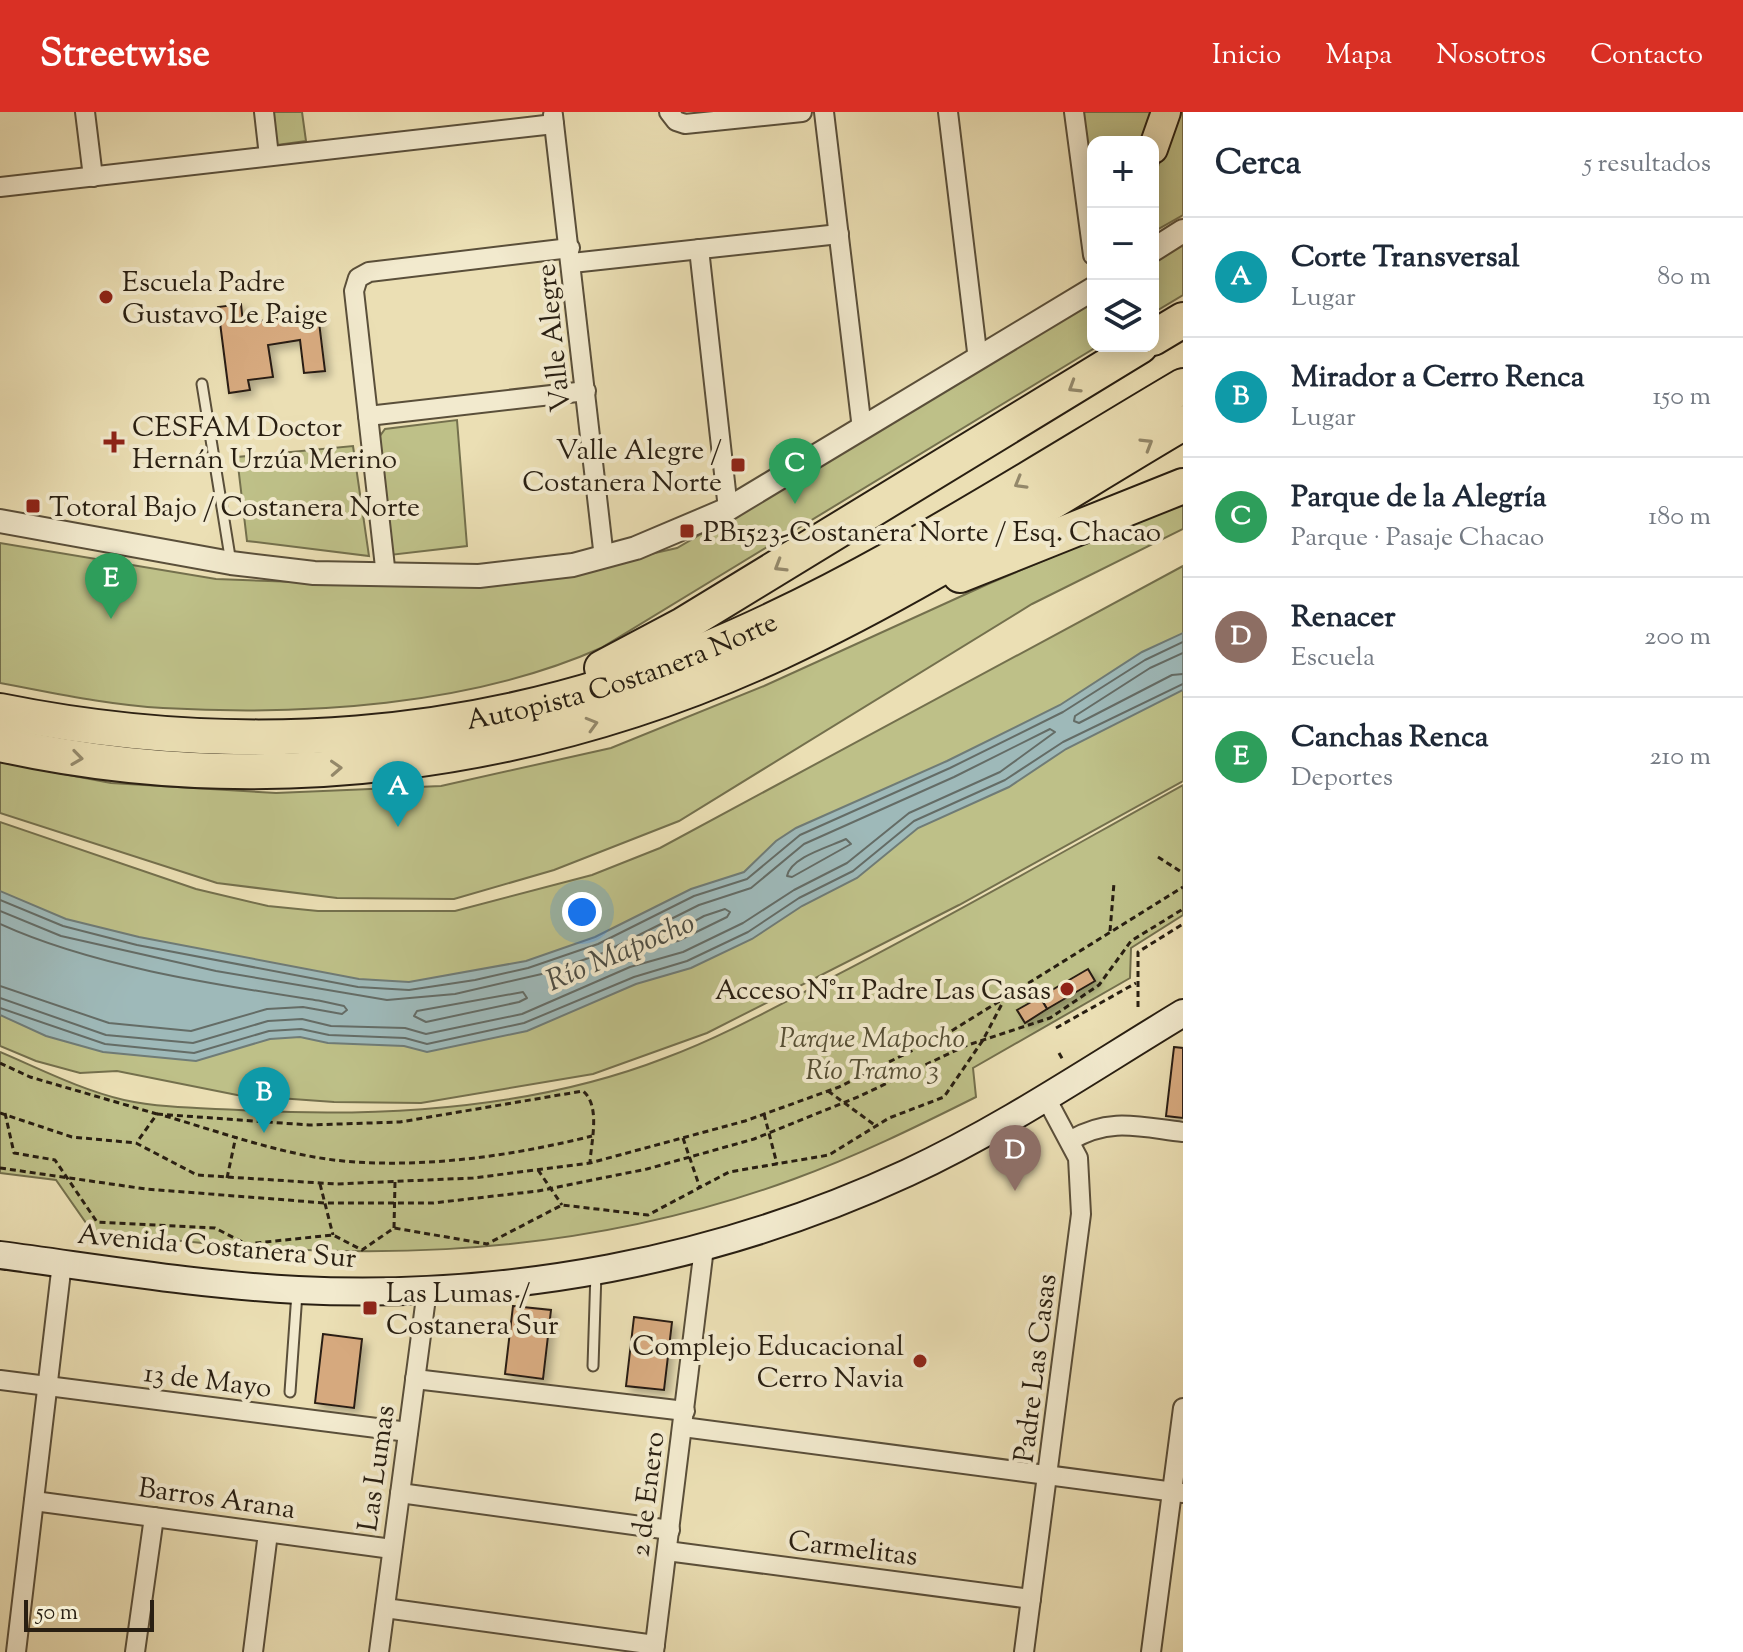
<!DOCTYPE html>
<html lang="es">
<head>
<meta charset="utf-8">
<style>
	:root { --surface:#fff; --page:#f2f2f3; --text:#1f2937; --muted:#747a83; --line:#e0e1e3; --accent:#d93025 }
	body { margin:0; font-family:"Sorts Mill Goudy",serif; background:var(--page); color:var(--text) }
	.controls { position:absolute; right:24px; top:24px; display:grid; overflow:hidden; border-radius:16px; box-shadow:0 4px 20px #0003 }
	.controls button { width:72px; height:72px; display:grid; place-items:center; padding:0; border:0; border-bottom:2px solid var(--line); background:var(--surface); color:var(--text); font:40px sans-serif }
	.scale { position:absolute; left:24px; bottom:20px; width:130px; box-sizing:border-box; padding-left:8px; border:4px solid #291f12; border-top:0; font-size:22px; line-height:28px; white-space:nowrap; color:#291f12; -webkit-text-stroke:6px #f2eace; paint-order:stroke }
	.you { position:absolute; left:582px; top:800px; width:28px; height:28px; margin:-20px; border:6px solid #fff; border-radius:50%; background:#1a73e8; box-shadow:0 0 0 12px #1a73e833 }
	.badge { display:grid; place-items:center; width:52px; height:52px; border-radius:50%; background:var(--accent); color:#fff; font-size:26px; font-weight:700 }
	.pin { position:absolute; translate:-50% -66px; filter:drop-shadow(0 2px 4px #0008) }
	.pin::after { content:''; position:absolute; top:42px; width:28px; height:24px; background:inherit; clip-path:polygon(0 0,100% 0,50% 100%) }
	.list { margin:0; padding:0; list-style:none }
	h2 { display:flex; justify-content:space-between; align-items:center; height:104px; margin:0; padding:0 32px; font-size:34px }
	h2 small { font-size:26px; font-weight:400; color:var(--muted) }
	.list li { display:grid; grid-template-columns:52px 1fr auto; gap:24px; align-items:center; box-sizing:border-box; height:120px; padding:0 32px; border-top:2px solid var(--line) }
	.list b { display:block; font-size:30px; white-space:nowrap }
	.list p { margin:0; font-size:26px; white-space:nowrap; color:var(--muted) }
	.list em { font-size:26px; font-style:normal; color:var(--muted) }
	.icon { flex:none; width:44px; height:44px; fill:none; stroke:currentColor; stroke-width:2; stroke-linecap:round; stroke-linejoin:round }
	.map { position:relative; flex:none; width:1183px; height:1540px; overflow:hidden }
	header { display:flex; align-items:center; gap:48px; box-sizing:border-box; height:112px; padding:0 40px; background:var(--accent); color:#fff }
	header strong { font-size:38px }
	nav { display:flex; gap:44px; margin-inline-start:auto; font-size:28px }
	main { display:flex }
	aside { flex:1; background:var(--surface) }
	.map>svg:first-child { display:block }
	.green { fill:#bec088; stroke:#74704d; stroke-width:2 }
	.water { fill:#9eb9b9; stroke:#6f7b76; stroke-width:2 }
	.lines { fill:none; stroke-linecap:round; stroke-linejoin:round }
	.shore { stroke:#646c66; stroke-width:2 }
	.building { fill:#d6a97e; stroke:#291f12; stroke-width:2; filter:url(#shadow) }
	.service-casing { stroke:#5a4f3a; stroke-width:13 }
	.minor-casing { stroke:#5a4f3a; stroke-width:22 }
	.tertiary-casing { stroke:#5a4f3a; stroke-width:26 }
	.secondary-casing { stroke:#291f12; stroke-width:30 }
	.primary-casing { stroke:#291f12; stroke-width:32 }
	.motorway-casing { stroke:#291f12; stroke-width:38 }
	.path { stroke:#291f12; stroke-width:3; stroke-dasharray:6 4; stroke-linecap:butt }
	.service { stroke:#f2eace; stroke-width:9 }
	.minor { stroke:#f2eace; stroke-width:18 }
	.tertiary { stroke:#f2eace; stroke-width:22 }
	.secondary { stroke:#f2eace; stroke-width:26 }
	.primary { stroke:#ebdfb4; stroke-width:28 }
	.motorway { stroke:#ebdfb4; stroke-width:34 }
	.oneway { stroke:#94896b }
	.poi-dot { fill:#8f2418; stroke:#f2eace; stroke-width:3 }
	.labels { text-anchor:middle; stroke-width:8; stroke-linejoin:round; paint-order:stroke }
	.poi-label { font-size:28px; fill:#291f12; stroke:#f2eace; text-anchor:start }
	.street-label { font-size:28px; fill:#291f12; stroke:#f2eace }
	.park-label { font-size:28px; font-style:italic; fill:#564f35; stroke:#f2eace }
	.water-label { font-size:30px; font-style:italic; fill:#4c4d44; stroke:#f2eace }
</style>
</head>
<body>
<header>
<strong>Streetwise</strong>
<nav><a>Inicio</a><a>Mapa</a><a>Nosotros</a><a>Contacto</a></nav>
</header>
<main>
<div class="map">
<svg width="1183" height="1540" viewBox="0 0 1183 1540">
	<defs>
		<filter id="shadow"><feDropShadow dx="5" dy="5" stdDeviation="4" flood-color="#0004"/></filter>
	</defs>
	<rect width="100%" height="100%" fill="#ebdfb4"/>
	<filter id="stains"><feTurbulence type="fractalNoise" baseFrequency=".0025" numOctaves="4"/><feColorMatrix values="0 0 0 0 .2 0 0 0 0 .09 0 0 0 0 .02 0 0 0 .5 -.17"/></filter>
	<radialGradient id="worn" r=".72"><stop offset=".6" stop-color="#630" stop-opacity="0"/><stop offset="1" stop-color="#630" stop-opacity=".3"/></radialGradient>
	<!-- green -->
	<g class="green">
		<path d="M272,0H302L306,29L277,33Z"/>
		<path d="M1083,0H1152L1142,30H1093V120Z"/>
		<path d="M1177,0H1183V103L1153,120V69Z"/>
		<path d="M1183,130V183L1153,201V148Z"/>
		<path d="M1093,184V234H1098L601,536C470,594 305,604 163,596C108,593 54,581 0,571V431L216,467L326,471L548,465L677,436L819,353Z"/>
		<path d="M457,308L467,434L390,443L377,328L385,317Z"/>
		<path d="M353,334L369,444L247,429L237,345Z"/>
		<path d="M1183,390V417L1032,492L679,709L554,758L454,787L337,786L217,771L0,701V650L111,671L276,681L441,674L611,636L764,574L988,472Z"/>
		<path d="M1183,454V669L959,793L707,921L593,962L421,991L334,990L237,983L117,959L80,961L36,949L0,934V710L196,777L268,794L318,799H455L592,763L660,736Z"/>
		<path d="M1183,673V803L1131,836L1130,866L973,956L976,985C916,1015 857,1044 794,1067C563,1152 331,1152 91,1118L56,1068L0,1061V940C40,957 81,978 124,988C161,996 202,996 239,998C380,1006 531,998 665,946C722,925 777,894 831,866C950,805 1066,738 1183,673Z"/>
	</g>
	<!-- water -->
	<path class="water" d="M1183,521V578L1066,637L1009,675L918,716L857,766L802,794L752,827L691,856L636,872L527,919L427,940L404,934L328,931L300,925L270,927L196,949L103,940L46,924L0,903V779L66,807L139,825L359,867L409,870L526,849L595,825L691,777L744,760L776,729L796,716L947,649L1060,593L1142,540Z"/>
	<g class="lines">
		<!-- shore -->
		<g class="shore">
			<path d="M1183,541L1150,556L1075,604L1074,609L1079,611L1172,563L1183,562"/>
			<path d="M846,727L851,732L792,765L787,764C791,745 829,735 846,727Z"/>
			<path d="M0,788L63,814L137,833L358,875L409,878L475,868L528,856L598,832L694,784L747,767L800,723L950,656L1063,600L1145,548L1183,530"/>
			<path d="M725,797L730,800L727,805L678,829L661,832L662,827L704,804Z"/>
			<path d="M0,799L61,824L216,859L387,888L455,882L546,861L603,841L699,793L751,776L804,732L954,665L1050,617L1055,620L1000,660L909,701L847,751L794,778L743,811L683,840L630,855L522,902L426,922L405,916L331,914L302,907L268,909L193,931L106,923L0,886"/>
			<path d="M0,812C94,855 218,873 321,889L344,894L347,898L342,902L303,895L267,897L191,919L109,911L0,874"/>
			<path d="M523,880L527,886L519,890L426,910L414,904L417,899Z"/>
			<path d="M0,896L105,932L194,941L269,919L301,917L329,923L405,926L427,932L524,911L634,865L687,849L748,820L799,786L853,759L914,709L1005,668L1063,630L1183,572"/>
		</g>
	</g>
	<!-- building -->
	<g class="building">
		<path d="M241,192L243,211L318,202L325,259L304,261L300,228L268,233L273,265L248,268L250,278L229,281L218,195Z"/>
		<path d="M1088,857L1095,869L1047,897L1040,885Z"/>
		<path d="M1040,885L1047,897L1025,911L1017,898Z"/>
		<path d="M1174,935L1183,936V1006L1166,1004Z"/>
		<path d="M513,1194L551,1198L543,1267L505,1262Z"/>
		<path d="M634,1205L672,1210L664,1278L626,1274Z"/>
		<path d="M323,1222L362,1227L354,1296L315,1291Z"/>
	</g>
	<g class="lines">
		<!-- service casing -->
		<g class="service-casing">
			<g id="service">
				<path d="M202,272L231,451"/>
				<path d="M593,1254L596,1160"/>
				<path d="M290,1280L297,1181"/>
			</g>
		</g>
		<!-- minor casing -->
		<g class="minor-casing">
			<g id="minor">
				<path d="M85,0L93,65"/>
				<path d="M264,0L269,44"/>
				<path d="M669,0L676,9L685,12L802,0"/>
				<path d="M824,0L862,317"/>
				<path d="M948,0L978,248"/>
				<path d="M1074,0L1093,143"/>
				<path d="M553,3L604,446"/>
				<path d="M0,75L554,12"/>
				<path d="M699,137L728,397"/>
				<path d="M572,151L839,122"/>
				<path d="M368,304L586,279"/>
				<path d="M386,464L354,179L358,166L369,160L570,136"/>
				<path d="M1071,1028C1110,1005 1140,1015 1183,1020"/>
				<path d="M415,1267L685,1299"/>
				<path d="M0,1268L408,1320"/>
				<path d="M683,1315L1183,1381"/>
				<path d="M400,1381L670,1418"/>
				<path d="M34,1389L392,1437"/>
				<path d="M667,1439L1031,1487"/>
				<path d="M385,1496L655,1533"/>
				<path d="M16,1540L62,1151"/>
				<path d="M135,1540L154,1405"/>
				<path d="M253,1540L268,1421"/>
				<path d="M379,1540L427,1178"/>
				<path d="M654,1540L704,1136"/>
				<path d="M1024,1540L1081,1102L1078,1046L1046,986"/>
				<path d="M1151,1540L1183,1296"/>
			</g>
		</g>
		<!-- tertiary casing -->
		<g class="tertiary-casing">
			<g id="tertiary">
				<path d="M1153,138L1183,119"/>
				<path d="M0,409L231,451L314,461L479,464L573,453L636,436L728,397L1093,177"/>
			</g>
		</g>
		<!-- secondary casing -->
		<g class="secondary-casing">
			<path id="secondary" d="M0,1143C99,1156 199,1173 298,1178C507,1188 717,1149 907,1061C1004,1016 1092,956 1183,901"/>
		</g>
		<!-- primary casing -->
		<g class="primary-casing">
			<path id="primary" d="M1153,37L1166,0"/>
		</g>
		<!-- motorway casing -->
		<g class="motorway-casing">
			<g id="motorway">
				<path d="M1153,226L1183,208"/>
				<path d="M960,463L1183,374"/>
				<path d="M602,556L683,513L1140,234"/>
				<path id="s1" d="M0,599C238,647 480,631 705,538C873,468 1027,366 1183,274"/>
				<path d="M0,632C263,690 537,653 780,540C920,475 1051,389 1183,311"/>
			</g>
		</g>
		<!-- path -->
		<g class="path">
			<path d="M1158,745L1183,761"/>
			<path d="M1110,819L1114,771"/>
			<path d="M1138,895V840L1183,812"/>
			<path d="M1056,916L1136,871"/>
			<path d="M1059,941L1063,948"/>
			<path d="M0,951L30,965L157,1002L137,1030"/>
			<path d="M828,979L876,1014"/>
			<path d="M0,1001L72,1025L136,1031L197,1063L336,1072L473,1066L590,1051L745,1009L839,975L953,918L1183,775"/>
			<path d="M5,1001L14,1041L55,1048L97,1110L215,1116L246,1132L333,1123L362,1138L394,1116L487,1132L562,1093L648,1103L729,1060L829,1043L889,1006L944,985L983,928L1004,888"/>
			<path d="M157,1002L309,1013L400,1010L583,979C601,994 591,1030 590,1051"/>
			<path d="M764,1002L777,1052"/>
			<path d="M165,1004C227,1022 291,1046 355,1050C434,1055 516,1043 592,1024"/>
			<path d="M683,1026L700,1076"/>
			<path d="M0,1056L146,1077L325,1091H433L538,1079L647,1057L754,1027L860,984L965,934L1050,906L1099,873L1131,829L1183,797"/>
			<path d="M538,1058L562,1093"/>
			<path d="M227,1066L236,1024"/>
			<path d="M320,1072L333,1123"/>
			<path d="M394,1116L395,1070"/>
		</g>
		<!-- service -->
		<use href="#service" class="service"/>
		<!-- minor -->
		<use href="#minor" class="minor"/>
		<!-- tertiary -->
		<use href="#tertiary" class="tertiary"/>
		<!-- secondary -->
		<use href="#secondary" class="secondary"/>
		<!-- primary -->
		<use href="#primary" class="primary"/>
		<!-- motorway -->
		<use href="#motorway" class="motorway"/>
	</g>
	<!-- one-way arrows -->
	<defs><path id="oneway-chevron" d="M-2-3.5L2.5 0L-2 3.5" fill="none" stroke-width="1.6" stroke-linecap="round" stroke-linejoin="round" transform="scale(2)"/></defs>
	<g class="oneway">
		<use href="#oneway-chevron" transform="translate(1074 275) rotate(148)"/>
		<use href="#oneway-chevron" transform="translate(1147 332) rotate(-31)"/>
		<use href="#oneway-chevron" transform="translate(1020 371) rotate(150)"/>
		<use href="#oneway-chevron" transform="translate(780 454) rotate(149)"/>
		<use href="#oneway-chevron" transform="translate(592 612) rotate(-16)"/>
		<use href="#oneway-chevron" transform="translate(77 646) rotate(8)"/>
		<use href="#oneway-chevron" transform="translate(336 656) rotate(-3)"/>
	</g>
	<!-- markers -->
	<g class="poi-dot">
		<circle cx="106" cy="185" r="8"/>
		<path d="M110 318h8v8h8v8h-8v8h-8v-8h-8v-8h8z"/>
		<rect x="730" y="345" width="16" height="16" rx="4"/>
		<rect x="25" y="386" width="16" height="16" rx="4"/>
		<rect x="679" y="411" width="16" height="16" rx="4"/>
		<circle cx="1067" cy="877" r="8"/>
		<rect x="362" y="1188" width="16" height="16" rx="4"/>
		<circle cx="920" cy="1249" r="8"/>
	</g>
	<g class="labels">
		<!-- poi labels -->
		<g class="poi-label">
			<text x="122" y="179">Escuela Padre<tspan x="122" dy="32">Gustavo Le Paige</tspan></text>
			<text x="132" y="324">CESFAM Doctor<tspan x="132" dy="32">Hernán Urzúa Merino</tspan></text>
			<text x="722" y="347" text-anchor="end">Valle Alegre /<tspan x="722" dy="32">Costanera Norte</tspan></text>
			<text x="49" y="404">Totoral Bajo / Costanera Norte</text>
			<text x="703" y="429">PB1523-Costanera Norte / Esq. Chacao</text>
			<text x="1051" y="887" text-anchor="end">Acceso N°11 Padre Las Casas</text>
			<text x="386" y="1190">Las Lumas /<tspan x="386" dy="32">Costanera Sur</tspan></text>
			<text x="904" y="1243" text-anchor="end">Complejo Educacional<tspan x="904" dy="32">Cerro Navia</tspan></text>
		</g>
		<!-- street labels -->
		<g class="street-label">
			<text transform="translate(552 226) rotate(-96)" y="10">Valle Alegre</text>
			<text dy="10" stroke="none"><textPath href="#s1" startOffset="632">Autopista Costanera Norte</textPath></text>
			<text transform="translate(217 1133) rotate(5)" y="10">Avenida Costanera Sur</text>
			<text transform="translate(1034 1256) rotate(-83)" y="10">Padre Las Casas</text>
			<text transform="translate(208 1267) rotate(7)" y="10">13 de Mayo</text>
			<text transform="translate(375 1356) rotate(-82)" y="10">Las Lumas</text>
			<text transform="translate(646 1382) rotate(-83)" y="10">2 de Enero</text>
			<text transform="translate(217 1385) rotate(8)" y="10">Barros Arana</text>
			<text transform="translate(853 1435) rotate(7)" y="10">Carmelitas</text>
		</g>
		<!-- park labels -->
		<g class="park-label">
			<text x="872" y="935">Parque Mapocho<tspan x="872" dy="32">Río Tramo 3</tspan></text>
		</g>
		<!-- water labels -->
		<g class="water-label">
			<text transform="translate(620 839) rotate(-23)" y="10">Río Mapocho</text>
		</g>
	</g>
	<rect width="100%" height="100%" filter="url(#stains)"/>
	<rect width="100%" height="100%" fill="url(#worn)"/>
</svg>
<div class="controls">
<button>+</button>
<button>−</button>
<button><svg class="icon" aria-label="layers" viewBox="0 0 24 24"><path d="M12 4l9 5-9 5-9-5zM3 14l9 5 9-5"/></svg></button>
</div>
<div class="scale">50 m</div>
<div class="you"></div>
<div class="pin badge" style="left:398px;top:715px;background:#0f9aa8">A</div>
<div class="pin badge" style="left:264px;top:1021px;background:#0f9aa8">B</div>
<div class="pin badge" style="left:795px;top:392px;background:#2e9e5b">C</div>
<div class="pin badge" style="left:1015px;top:1079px;background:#8d6e63">D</div>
<div class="pin badge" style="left:111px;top:507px;background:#2e9e5b">E</div>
</div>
<aside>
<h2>Cerca<small>5 resultados</small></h2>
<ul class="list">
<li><span class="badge" style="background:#0f9aa8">A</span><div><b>Corte Transversal</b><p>Lugar</p></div><em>80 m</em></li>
<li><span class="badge" style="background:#0f9aa8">B</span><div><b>Mirador a Cerro Renca</b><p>Lugar</p></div><em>150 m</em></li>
<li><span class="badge" style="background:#2e9e5b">C</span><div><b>Parque de la Alegría</b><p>Parque · Pasaje Chacao</p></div><em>180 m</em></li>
<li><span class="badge" style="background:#8d6e63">D</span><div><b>Renacer</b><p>Escuela</p></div><em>200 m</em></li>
<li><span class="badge" style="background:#2e9e5b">E</span><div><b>Canchas Renca</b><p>Deportes</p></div><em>210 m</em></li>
</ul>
</aside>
</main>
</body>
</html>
